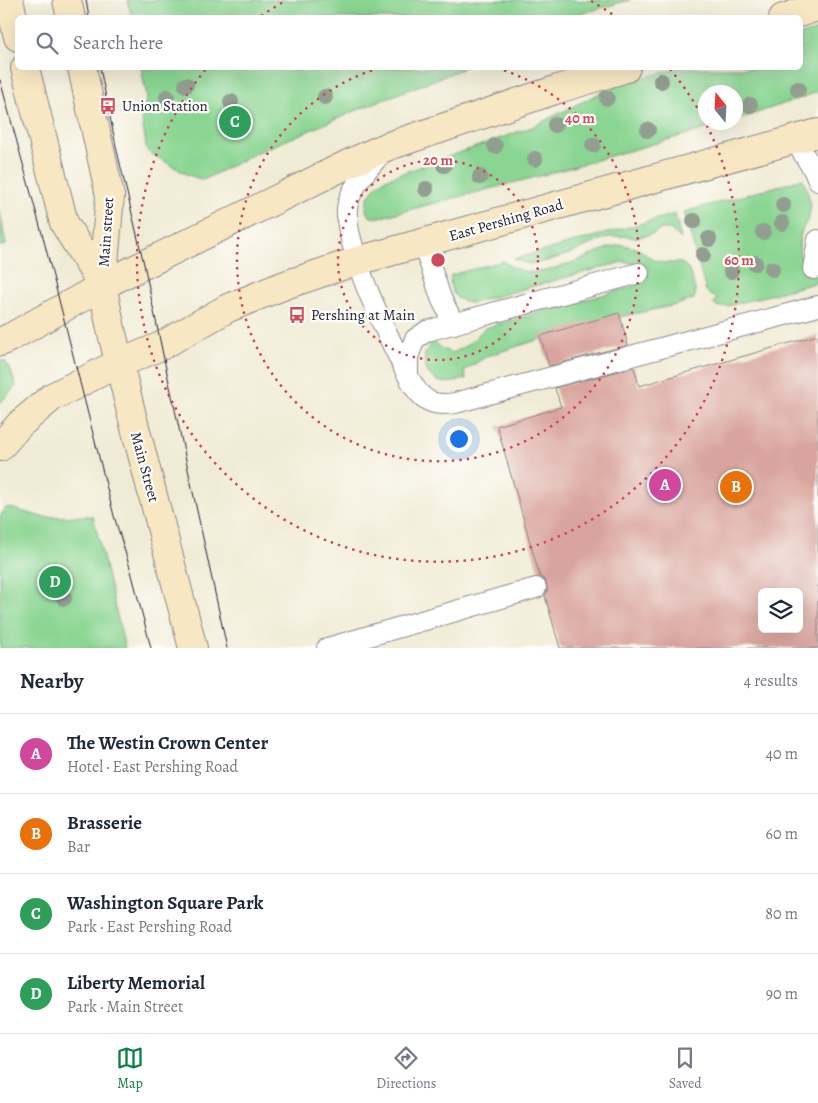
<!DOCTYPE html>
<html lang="en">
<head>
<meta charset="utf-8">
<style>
	:root { --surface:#fff; --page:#f2f2f3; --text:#1f2937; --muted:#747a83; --line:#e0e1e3; --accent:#0b8043 }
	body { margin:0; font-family:Alegreya,serif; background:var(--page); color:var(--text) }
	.controls { position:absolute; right:15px; bottom:15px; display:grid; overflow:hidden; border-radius:8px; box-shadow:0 5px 20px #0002 }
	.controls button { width:45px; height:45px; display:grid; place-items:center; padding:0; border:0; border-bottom:1px solid var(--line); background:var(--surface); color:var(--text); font:25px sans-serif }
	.compass { position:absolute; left:698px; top:85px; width:45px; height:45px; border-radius:50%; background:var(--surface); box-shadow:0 5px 20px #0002; rotate:342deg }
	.you { position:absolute; left:458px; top:438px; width:18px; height:18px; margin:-12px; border:4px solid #fff; border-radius:50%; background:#1a73e8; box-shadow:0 0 0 8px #1a73e833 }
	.badge { display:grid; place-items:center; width:32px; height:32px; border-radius:50%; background:var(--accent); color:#fff; font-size:16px; font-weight:700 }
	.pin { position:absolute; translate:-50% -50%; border:2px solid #fff; box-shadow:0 1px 5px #0006 }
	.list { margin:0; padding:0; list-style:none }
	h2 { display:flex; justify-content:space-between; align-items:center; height:65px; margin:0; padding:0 20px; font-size:21px }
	h2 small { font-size:16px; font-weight:400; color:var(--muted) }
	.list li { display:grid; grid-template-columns:32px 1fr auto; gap:15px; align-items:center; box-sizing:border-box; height:80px; padding:0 20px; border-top:1px solid var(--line) }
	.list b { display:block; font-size:19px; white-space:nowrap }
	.list p { margin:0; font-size:16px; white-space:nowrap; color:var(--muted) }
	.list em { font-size:16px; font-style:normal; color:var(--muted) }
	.icon { flex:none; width:28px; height:28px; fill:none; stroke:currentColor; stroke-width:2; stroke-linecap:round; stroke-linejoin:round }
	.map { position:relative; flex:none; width:818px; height:648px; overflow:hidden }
	.search { position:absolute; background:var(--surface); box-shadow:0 5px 20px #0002; left:15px; right:15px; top:15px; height:55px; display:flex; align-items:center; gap:12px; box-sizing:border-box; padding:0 18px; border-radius:8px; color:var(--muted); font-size:19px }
	.sheet { height:385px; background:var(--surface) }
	nav { display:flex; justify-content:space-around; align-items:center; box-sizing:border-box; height:70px; border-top:1px solid var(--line); background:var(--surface); font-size:14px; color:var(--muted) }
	nav a { display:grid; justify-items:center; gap:2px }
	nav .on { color:var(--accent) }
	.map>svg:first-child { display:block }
	.green { fill:#8ad592; stroke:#567c66 }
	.building { fill:#d9a49d; fill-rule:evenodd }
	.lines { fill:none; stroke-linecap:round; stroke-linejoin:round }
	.service-casing { stroke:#898688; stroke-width:22 }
	.secondary-casing { stroke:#898688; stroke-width:30 }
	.service { stroke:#fff; stroke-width:20 }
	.secondary { stroke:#f8e7c3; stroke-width:28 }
	.tram { stroke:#22223b; stroke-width:1 }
	.tree { fill:#929f90 }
	.ring { fill:none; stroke:#d1495b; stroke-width:2.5; stroke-dasharray:2.5 5 }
	.labels { text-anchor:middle; stroke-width:4.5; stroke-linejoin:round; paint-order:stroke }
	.poi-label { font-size:15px; fill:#22223b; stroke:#fdfcf7; text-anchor:start }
	.street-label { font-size:15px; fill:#22223b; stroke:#fdfcf7 }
	.centre { fill:#d1495b; stroke:#fdfcf7; stroke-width:2.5 }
	.ring-label { font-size:15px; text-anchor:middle; font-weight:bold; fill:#d1495b; stroke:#fdfcf7; stroke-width:4.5; stroke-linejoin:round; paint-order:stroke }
</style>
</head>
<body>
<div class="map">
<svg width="818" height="648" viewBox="0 0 818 648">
	<rect width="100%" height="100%" fill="#fdfcf7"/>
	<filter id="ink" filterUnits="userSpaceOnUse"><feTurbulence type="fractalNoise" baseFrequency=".02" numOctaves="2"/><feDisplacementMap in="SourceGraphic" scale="10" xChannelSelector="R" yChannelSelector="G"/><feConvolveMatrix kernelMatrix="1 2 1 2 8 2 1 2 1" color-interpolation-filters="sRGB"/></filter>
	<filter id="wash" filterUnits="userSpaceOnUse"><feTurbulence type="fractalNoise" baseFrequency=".0096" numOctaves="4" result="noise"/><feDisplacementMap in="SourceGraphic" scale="20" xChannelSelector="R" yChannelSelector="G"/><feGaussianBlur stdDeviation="1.12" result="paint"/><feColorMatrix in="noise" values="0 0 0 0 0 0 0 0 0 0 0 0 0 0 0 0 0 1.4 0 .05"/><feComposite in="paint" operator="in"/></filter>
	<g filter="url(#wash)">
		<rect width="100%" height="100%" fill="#f0ebd4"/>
		<!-- green -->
		<g class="green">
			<path d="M127,0H630L565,18H132Z"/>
			<path d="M818,30V92L736,120V92H706V122L727,123L547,174L385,216C376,218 367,220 366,208C366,204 367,199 369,196C372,189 378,185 383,180L532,127L604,91L627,82L680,68H800L801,35Z"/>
			<path d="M141,68H462V69L379,101L256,153L203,180L186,174L147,151L141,115L147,98Z"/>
			<path d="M803,179C807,189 811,199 810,210C810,217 806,222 803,228C798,240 797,256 805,266L818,268V282L728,306L720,307L713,304L717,298L710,295L706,291L684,212Z"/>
			<path d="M0,211L6,245L0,246Z"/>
			<path d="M675,214L681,239L670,229H661L652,234L635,238L626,236L609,237L600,240L569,254L543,262L529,264L514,259Z"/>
			<path d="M622,245C629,246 635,247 641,251C646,254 651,259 657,261C676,268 684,252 693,281C694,287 697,293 694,299L676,305L623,316L537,340L487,356L464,371L466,379C457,381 446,385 438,381C422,374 419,350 435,342L442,349L452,353C465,348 475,339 485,328L631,287L636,284V266L632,263L622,262L472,303C456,302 448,292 451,275L503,261C523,276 538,274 561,266C567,264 573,263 579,260C596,254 604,247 622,245Z"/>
			<path d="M0,361H5L11,372L16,386L0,403Z"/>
			<path d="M7,507L42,517L93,516L125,648H0V516Z"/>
		</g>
		<g id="blocks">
			<!-- building -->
			<g class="building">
				<path d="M619,313L628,345L549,366L540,336Z"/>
				<path d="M818,335V648H560L545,596L547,591V585L545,580L540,577L497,426L561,407L555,388L634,367L639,386ZM762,592H799V629H762Z"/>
			</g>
		</g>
	</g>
	<g filter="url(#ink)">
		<use href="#blocks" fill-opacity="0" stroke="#898688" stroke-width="1"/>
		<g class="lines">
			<!-- service casing -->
			<g class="service-casing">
				<g id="service">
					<path d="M795,140L814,171L818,181"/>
					<path d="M385,149C372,165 349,187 347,209C346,223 350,236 354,250C363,284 379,316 394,348C401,361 410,384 420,394C430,405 442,405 455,403L818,306"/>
					<path d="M423,243L441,298L454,324"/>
					<path d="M813,269L818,240"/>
					<path d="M408,375V357L415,339L427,331L639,273"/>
					<path d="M327,648L536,588"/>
				</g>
			</g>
			<!-- secondary casing -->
			<g class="secondary-casing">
				<g id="secondary">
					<path d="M9,0L18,37"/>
					<path d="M67,0L71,18"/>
					<path d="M783,18L818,7"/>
					<path d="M25,68L64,223L102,285"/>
					<path d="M82,68L110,196L102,285L111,329L132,416L193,648"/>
					<path d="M0,342L11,337L113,280L348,164L386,147L558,89L626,68"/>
					<path d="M0,447L20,424L52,397L109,368L161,346L228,308L285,285L357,261L818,133"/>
				</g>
			</g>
			<!-- service -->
			<use href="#service" class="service"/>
			<!-- secondary -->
			<use href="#secondary" class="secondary"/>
			<!-- tram -->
			<g class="tram">
				<path d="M86,0L89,18"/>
				<path d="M100,68L117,151L144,264L165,364L227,648"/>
				<path d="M0,80L44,241L114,516L131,571L151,648"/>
			</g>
		</g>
		<!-- trees -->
		<g class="tree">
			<circle cx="661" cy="81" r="8"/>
			<circle cx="186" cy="85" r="8"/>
			<circle cx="798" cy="89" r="8"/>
			<circle cx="167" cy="97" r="8"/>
			<circle cx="325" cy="97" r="8"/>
			<circle cx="607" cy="98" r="8"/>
			<circle cx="231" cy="102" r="8"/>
			<circle cx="750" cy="105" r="8"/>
			<circle cx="555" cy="125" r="8"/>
			<circle cx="227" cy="129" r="8"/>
			<circle cx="648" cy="130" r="8"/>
			<circle cx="593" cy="145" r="8"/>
			<circle cx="495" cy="146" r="8"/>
			<circle cx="535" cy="159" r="8"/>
			<circle cx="444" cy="165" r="8"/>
			<circle cx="480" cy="177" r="8"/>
			<circle cx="426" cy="189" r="8"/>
			<circle cx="783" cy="205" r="8"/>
			<circle cx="694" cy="221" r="8"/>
			<circle cx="782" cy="223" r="8"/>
			<circle cx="763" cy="232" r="8"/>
			<circle cx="709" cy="239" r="8"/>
			<circle cx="703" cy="255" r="8"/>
			<circle cx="755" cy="263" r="8"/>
			<circle cx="772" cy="269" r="8"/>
			<circle cx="731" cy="271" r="8"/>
			<circle cx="64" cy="598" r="8"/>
		</g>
	</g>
	<!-- distance rings -->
	<g class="ring">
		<circle cx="438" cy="260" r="100"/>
		<path d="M497 68A201 201 0 1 1 379 68"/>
		<path d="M261 16A301 301 0 0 1 285 1M591 1A301 301 0 0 1 615 16M670 69A301 301 0 1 1 206 69"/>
	</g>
	<!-- icons -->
	<defs>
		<g id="bus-bare" transform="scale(1.35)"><path d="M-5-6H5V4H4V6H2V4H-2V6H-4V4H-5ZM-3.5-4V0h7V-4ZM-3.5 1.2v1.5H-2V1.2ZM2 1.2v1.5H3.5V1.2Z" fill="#d1495b" stroke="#fdfcf7" stroke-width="2.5" paint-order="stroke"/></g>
	</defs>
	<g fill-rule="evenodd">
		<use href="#bus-bare" x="108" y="106"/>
		<use href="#bus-bare" x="297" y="315"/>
	</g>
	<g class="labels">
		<!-- poi labels -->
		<g class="poi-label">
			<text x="122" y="111">Union Station</text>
			<text x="311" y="320">Pershing at Main</text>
		</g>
		<!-- street labels -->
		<g class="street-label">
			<text transform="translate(506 220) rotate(-16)" y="5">East Pershing Road</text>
			<text transform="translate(106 232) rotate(-86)" y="5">Main street</text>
			<text transform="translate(145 467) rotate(75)" y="5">Main Street</text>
		</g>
	</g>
	<circle cx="438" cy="260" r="8" class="centre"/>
	<g class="ring-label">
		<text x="580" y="123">40 m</text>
		<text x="438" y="165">20 m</text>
		<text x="739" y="265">60 m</text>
	</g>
</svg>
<div class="controls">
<button><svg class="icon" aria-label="layers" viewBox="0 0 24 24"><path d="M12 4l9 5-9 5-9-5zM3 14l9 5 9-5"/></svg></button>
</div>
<svg class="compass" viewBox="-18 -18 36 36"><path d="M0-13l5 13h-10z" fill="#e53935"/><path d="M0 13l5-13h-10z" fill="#747a83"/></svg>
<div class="you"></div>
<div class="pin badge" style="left:665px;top:485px;background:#d1479c">A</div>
<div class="pin badge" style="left:736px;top:487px;background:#e8710a">B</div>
<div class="pin badge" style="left:235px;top:122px;background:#2e9e5b">C</div>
<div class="pin badge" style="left:55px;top:582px;background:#2e9e5b">D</div>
<div class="search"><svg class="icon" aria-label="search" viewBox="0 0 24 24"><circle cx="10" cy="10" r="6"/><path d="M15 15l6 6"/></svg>Search here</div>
</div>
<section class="sheet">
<h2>Nearby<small>4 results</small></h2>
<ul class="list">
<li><span class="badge" style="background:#d1479c">A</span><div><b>The Westin Crown Center</b><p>Hotel · East Pershing Road</p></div><em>40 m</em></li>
<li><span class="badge" style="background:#e8710a">B</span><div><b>Brasserie</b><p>Bar</p></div><em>60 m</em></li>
<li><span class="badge" style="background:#2e9e5b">C</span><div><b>Washington Square Park</b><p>Park · East Pershing Road</p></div><em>80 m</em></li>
<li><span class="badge" style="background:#2e9e5b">D</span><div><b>Liberty Memorial</b><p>Park · Main Street</p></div><em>90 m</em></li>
</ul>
</section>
<nav>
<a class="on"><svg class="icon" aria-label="map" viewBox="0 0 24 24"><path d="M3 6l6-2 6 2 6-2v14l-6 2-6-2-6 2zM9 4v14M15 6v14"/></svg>Map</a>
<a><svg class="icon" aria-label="directions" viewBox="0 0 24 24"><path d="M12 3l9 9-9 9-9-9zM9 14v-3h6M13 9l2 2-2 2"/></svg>Directions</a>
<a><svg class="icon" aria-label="saved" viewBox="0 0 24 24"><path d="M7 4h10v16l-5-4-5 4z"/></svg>Saved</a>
</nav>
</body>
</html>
